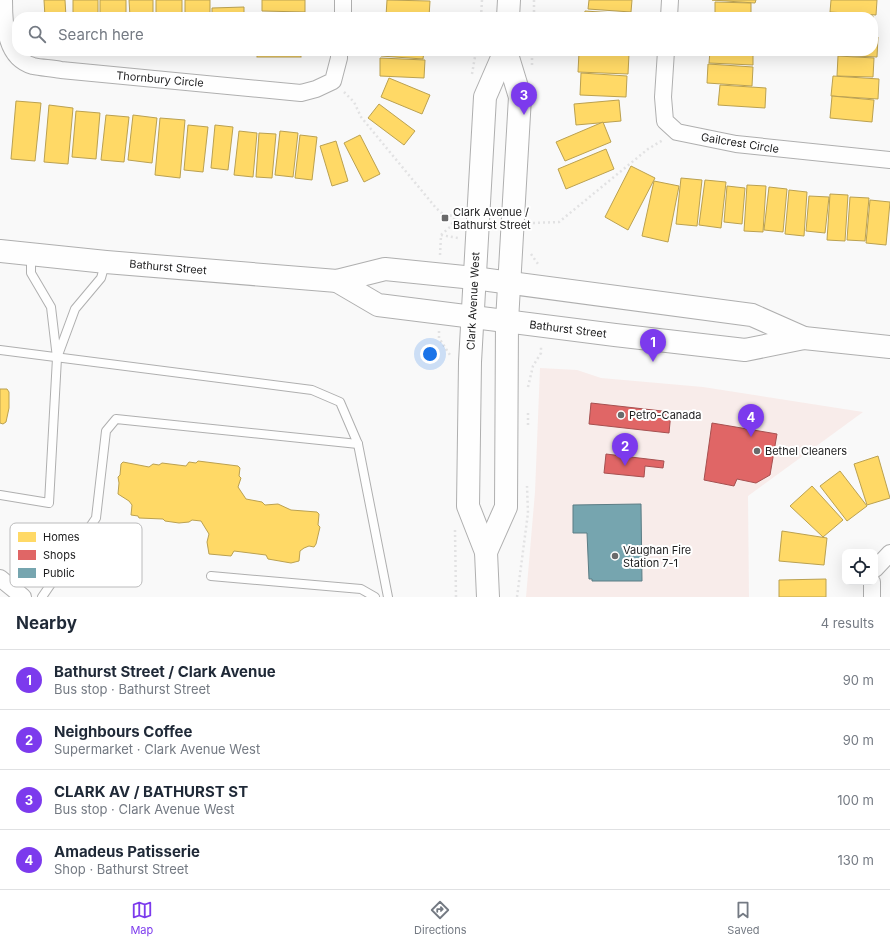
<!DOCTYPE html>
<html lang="en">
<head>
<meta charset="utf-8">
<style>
	:root { --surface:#fff; --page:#f6f6f7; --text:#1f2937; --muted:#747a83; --line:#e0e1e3; --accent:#7c3aed }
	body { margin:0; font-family:Inter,sans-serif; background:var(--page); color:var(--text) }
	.controls { position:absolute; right:12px; bottom:12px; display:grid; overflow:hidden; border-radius:8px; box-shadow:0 4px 16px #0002 }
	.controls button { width:36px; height:36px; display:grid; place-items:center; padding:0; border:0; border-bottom:1px solid var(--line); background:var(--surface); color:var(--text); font:20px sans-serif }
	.you { position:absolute; left:430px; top:354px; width:14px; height:14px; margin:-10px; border:3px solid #fff; border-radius:50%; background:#1a73e8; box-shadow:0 0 0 6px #1a73e833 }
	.badge { display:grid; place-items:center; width:26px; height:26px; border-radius:50%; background:var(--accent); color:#fff; font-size:13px; font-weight:700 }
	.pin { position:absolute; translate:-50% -33px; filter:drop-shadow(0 1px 2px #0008) }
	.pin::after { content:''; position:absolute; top:21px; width:14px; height:12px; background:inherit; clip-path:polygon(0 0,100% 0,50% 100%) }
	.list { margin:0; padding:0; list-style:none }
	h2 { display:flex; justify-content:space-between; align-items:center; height:52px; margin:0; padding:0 16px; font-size:17px }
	h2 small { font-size:13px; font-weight:400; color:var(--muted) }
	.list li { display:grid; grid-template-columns:26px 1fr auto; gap:12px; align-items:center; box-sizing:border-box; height:60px; padding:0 16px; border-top:1px solid var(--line) }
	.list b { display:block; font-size:15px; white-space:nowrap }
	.list p { margin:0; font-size:13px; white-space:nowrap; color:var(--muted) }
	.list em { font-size:13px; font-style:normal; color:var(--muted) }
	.icon { flex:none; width:22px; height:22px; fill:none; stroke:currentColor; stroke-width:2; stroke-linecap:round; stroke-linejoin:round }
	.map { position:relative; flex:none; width:890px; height:597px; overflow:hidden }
	.search { position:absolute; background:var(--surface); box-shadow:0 4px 16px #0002; left:12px; right:12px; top:12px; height:44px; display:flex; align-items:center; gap:10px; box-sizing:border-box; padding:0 14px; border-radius:16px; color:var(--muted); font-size:15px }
	.sheet { height:292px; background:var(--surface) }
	nav { display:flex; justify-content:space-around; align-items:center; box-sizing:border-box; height:56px; border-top:1px solid var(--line); background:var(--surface); font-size:11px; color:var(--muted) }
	nav a { display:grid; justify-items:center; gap:2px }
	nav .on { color:var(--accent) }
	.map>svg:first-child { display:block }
	.commercial { fill:#f8ecea }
	.homes { fill:#ffd966; stroke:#bba150 }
	.shops { fill:#e06666; stroke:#a65050 }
	.public { fill:#76a5af; stroke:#5b7c84 }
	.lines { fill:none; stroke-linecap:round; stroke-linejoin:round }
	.lane-casing { stroke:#afafaf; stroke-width:10 }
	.street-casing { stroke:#afafaf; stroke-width:18 }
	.secondary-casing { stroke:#afafaf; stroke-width:24 }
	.path { stroke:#e2e2e3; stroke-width:2.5; stroke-dasharray:2 3; stroke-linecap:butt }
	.lane { stroke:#fefefe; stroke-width:8 }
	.street { stroke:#fefefe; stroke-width:16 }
	.secondary { stroke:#fefefe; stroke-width:22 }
	.poi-dot { fill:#6a6a6b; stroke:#fff; stroke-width:1.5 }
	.labels { text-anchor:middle; stroke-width:4; stroke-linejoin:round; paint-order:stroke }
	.street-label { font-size:11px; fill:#1d1d1e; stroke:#fff }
	.poi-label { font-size:11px; fill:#1d1d1e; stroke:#fff; text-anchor:start }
	.key { fill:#fff; stroke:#bbbbbc; stroke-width:1 }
	.key-label { font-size:11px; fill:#1d1d1e }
</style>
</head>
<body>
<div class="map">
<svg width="890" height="597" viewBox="0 0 890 597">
	<rect width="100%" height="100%" fill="#f9f9f9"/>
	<!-- commercial -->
	<path class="commercial" d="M540,368L577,370L601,378L703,387L863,412L748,496L749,597H526L535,492Z"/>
	<!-- homes -->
	<g class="homes">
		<path d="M44,0H65L66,17H45Z"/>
		<rect x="73" y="0" width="25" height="17"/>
		<rect x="100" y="0" width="26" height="17"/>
		<path d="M129,0H153V17H130Z"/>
		<rect x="156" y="0" width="26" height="17"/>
		<rect x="185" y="0" width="25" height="17"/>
		<path d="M262,0H305V12L262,11Z"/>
		<path d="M387,0L430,1L429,17L386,16Z"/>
		<path d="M589,0H632L631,12L588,9Z"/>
		<path d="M712,0H756L755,3Z"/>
		<path d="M831,0H877L876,15L830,12Z"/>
		<path d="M715,2L751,3V17H715Z"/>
		<path d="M244,7V17H212V8Z"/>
		<path d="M585,11L630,14V17H584Z"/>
		<path d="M262,14L294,15V17H262Z"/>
		<path d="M837,15L873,16V21V17H837Z"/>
		<path d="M873,37H878L877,57L831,55V51H873Z"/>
		<path d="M213,51H245V53L213,54Z"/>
		<rect x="257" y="51" width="44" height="6"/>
		<path d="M381,51H424L423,59L381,56Z"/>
		<path d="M710,51H753V65L709,63Z"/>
		<path d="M579,52L629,54L628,74L578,72Z"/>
		<path d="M838,56L874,58L873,77L837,76Z"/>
		<path d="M380,58L425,60L424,78L380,76Z"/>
		<path d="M708,64L753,67L752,86L707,83Z"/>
		<path d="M581,73L627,76L626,97L580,95Z"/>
		<path d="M833,76L879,79L878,99L831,96Z"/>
		<path d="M389,78L430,95L422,114L381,97Z"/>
		<path d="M720,85L766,88L765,108L718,105Z"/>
		<path d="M832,96L874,100L872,122L830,118Z"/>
		<path d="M619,100L621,121L576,125L574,104Z"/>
		<path d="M16,101L41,103L35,161L11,159Z"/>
		<path d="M379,104L415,131L404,145L368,118Z"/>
		<path d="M49,105L73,108L68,164L44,162Z"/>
		<path d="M76,111L100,113L96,159L72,157Z"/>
		<path d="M106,115L129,117L124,162L101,160Z"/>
		<path d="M133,115L157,118L152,163L128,160Z"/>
		<path d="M160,118L185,120L180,178L155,175Z"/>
		<path d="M603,122L611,142L565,161L556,142Z"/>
		<path d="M188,125L208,127L203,172L184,170Z"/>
		<path d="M215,125L233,127L228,170L211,168Z"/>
		<path d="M239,131L257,133L253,177L234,175Z"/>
		<path d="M280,131L298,133L293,177L275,175Z"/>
		<path d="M259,133L276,134L272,178L256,177Z"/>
		<path d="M300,135L317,137L312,180L295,178Z"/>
		<path d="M360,135L380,174L364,182L344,143Z"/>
		<path d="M336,141L348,181L332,186L320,146Z"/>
		<path d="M606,149L614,169L566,189L558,169Z"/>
		<path d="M631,166L655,178L628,230L605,217Z"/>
		<path d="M681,178L702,180L697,226L676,224Z"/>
		<path d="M705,180L726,182L721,228L699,225Z"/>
		<path d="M654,181L679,186L668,242L642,236Z"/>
		<path d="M747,185L766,186L763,232L744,231Z"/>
		<path d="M727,186L745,188L742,224L724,222Z"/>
		<path d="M769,187L787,189L783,232L764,230Z"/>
		<path d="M789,190L807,192L804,236L785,234Z"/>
		<path d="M830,194L848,195L845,241L827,240Z"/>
		<path d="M809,196L829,197L825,233L806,231Z"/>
		<path d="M850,197L869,198L865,241L847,240Z"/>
		<path d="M870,200L890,202L886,245L866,243Z"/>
		<path d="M0,389H7L9,392V408L6,422L3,424L0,423Z"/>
		<path d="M878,456L890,498L867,505L854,464Z"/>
		<path d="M198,461L238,466L240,468L239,476L241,478L238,487L246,499L262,502L265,505L278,504L291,510L317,512L319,514L318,525L320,527L316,544L314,547L309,546L304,548L300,551L299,561L291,563L268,559L266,555L234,551L231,556L209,554L207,542L209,534L201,521L192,520L189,522L179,523L165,521L163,519L139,518L138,516L131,515L132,505L129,501L118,494L119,483L118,477L120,475L121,464L123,462L149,467L153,464L159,465L162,463L186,466L189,462L196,463Z"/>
		<path d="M840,471L867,506L847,521L820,486Z"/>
		<path d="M812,486L843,520L823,537L790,506Z"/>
		<path d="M782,531L827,538L824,565L779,561Z"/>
		<path d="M826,579V597H779V580Z"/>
	</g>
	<!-- shops -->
	<g class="shops">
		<path d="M591,403L671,412L669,433L589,424Z"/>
		<path d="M712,423L777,434L770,475L756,483L737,479L734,486L704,480Z"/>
		<path d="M606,454L664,461L663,468L645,466L644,477L604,473Z"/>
	</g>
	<!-- public -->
	<path class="public" d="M641,504L642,581H592V579H589L587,533H573V505Z"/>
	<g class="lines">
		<!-- lane casing -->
		<g class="lane-casing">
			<g id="lane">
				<path d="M0,350L312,390L340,402L358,444L388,597"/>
				<path d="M58,355L75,309L101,278L105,264"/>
				<path d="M0,495L49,503L57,358L51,307L31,273V255"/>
				<path d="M211,576L361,589L375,597"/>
				<path d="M42,597L96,518L106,431L116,419L358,444"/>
			</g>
		</g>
		<!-- street casing -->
		<g class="street-casing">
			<g id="street">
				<path d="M4,0C4,25 5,58 33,66C42,68 52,68 61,70L301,93L316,89L333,81L339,58V51"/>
				<path d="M343,17V0"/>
				<path d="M669,17L670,0"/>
				<path d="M666,51L663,97L665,121L677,132L736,144L890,160"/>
				<path d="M875,569L890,553"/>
				<path d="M0,578L23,597"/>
				<path d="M872,582V597"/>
			</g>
		</g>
		<!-- secondary casing -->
		<g class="secondary-casing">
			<g id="secondary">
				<path d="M508,17L509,0"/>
				<path d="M0,251L106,262L337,281L385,269L474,278L752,315L804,338L890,347"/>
				<path d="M337,281L378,305L615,335L745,350L804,338"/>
				<path d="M486,552L506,507L507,321L520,97L506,51"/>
				<path d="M488,597L486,552L468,506L470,362L485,97L505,51"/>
			</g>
		</g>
		<!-- path -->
		<g class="path">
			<path d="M481,17L482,0"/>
			<path d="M534,17V0"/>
			<path d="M532,65V51"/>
			<path d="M472,74L476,51"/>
			<path d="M344,92L354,102L361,117L436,208L444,215L454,216"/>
			<path d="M533,223L559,222L648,149L663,140"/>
			<path d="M441,235L458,238"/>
			<path d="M441,235L451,226L457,212"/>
			<path d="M531,254L538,264L539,266"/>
			<path d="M440,255L441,236"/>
			<path d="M439,331V338L450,355"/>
			<path d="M528,387L533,366L541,353V345"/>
			<path d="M528,425V412"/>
			<path d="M455,530L456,597"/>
			<path d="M517,597L528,513L527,486"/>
		</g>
		<!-- lane -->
		<use href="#lane" class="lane"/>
		<!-- street -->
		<use href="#street" class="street"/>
		<!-- secondary -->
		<use href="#secondary" class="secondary"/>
	</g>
	<!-- markers -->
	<g class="poi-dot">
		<rect x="441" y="214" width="8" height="8" rx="2"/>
		<circle cx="621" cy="415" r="4"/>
		<circle cx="757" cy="451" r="4"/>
		<circle cx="615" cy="556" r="4"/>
	</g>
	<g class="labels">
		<!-- street labels -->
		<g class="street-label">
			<text transform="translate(160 79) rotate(5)" y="4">Thornbury Circle</text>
			<text transform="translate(740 143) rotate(9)" y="4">Gailcrest Circle</text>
			<text transform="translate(168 267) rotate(5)" y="4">Bathurst Street</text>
			<text transform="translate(473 301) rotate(-87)" y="4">Clark Avenue West</text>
			<text transform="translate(568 329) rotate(7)" y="4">Bathurst Street</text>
		</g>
		<!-- poi labels -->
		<g class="poi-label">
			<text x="453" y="216">Clark Avenue /<tspan x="453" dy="13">Bathurst Street</tspan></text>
			<text x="629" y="419">Petro-Canada</text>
			<text x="765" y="455">Bethel Cleaners</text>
			<text x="623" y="554">Vaughan Fire<tspan x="623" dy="13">Station 7-1</tspan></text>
		</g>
	</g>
	<!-- legend -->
	<rect x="10" y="523" width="132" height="64" rx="6" class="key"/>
	<rect x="18" y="532" width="18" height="10" fill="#ffd966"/>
	<rect x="18" y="550" width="18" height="10" fill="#e06666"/>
	<rect x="18" y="568" width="18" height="10" fill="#76a5af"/>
	<g class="key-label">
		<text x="43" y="541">Homes</text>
		<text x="43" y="559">Shops</text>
		<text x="43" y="577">Public</text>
	</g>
</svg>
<div class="controls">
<button><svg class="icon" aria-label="locate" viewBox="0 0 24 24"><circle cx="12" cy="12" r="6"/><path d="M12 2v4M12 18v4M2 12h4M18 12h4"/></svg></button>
</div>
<div class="you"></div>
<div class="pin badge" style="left:653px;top:362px">1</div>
<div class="pin badge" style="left:625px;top:466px">2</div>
<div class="pin badge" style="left:524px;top:115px">3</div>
<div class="pin badge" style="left:751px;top:437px">4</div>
<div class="search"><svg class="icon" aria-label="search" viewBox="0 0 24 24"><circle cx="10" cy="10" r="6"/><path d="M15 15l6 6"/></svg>Search here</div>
</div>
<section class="sheet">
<h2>Nearby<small>4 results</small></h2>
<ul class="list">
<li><span class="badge">1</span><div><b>Bathurst Street / Clark Avenue</b><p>Bus stop · Bathurst Street</p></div><em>90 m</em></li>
<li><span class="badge">2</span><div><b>Neighbours Coffee</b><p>Supermarket · Clark Avenue West</p></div><em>90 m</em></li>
<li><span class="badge">3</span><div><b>CLARK AV / BATHURST ST</b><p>Bus stop · Clark Avenue West</p></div><em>100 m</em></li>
<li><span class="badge">4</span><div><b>Amadeus Patisserie</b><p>Shop · Bathurst Street</p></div><em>130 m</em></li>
</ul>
</section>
<nav>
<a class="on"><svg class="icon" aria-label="map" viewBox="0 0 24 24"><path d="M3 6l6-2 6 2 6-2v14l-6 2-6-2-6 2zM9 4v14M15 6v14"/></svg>Map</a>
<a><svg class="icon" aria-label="directions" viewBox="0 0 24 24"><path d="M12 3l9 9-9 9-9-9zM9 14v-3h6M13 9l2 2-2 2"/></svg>Directions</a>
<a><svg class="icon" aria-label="saved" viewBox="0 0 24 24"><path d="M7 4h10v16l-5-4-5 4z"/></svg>Saved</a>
</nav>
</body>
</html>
